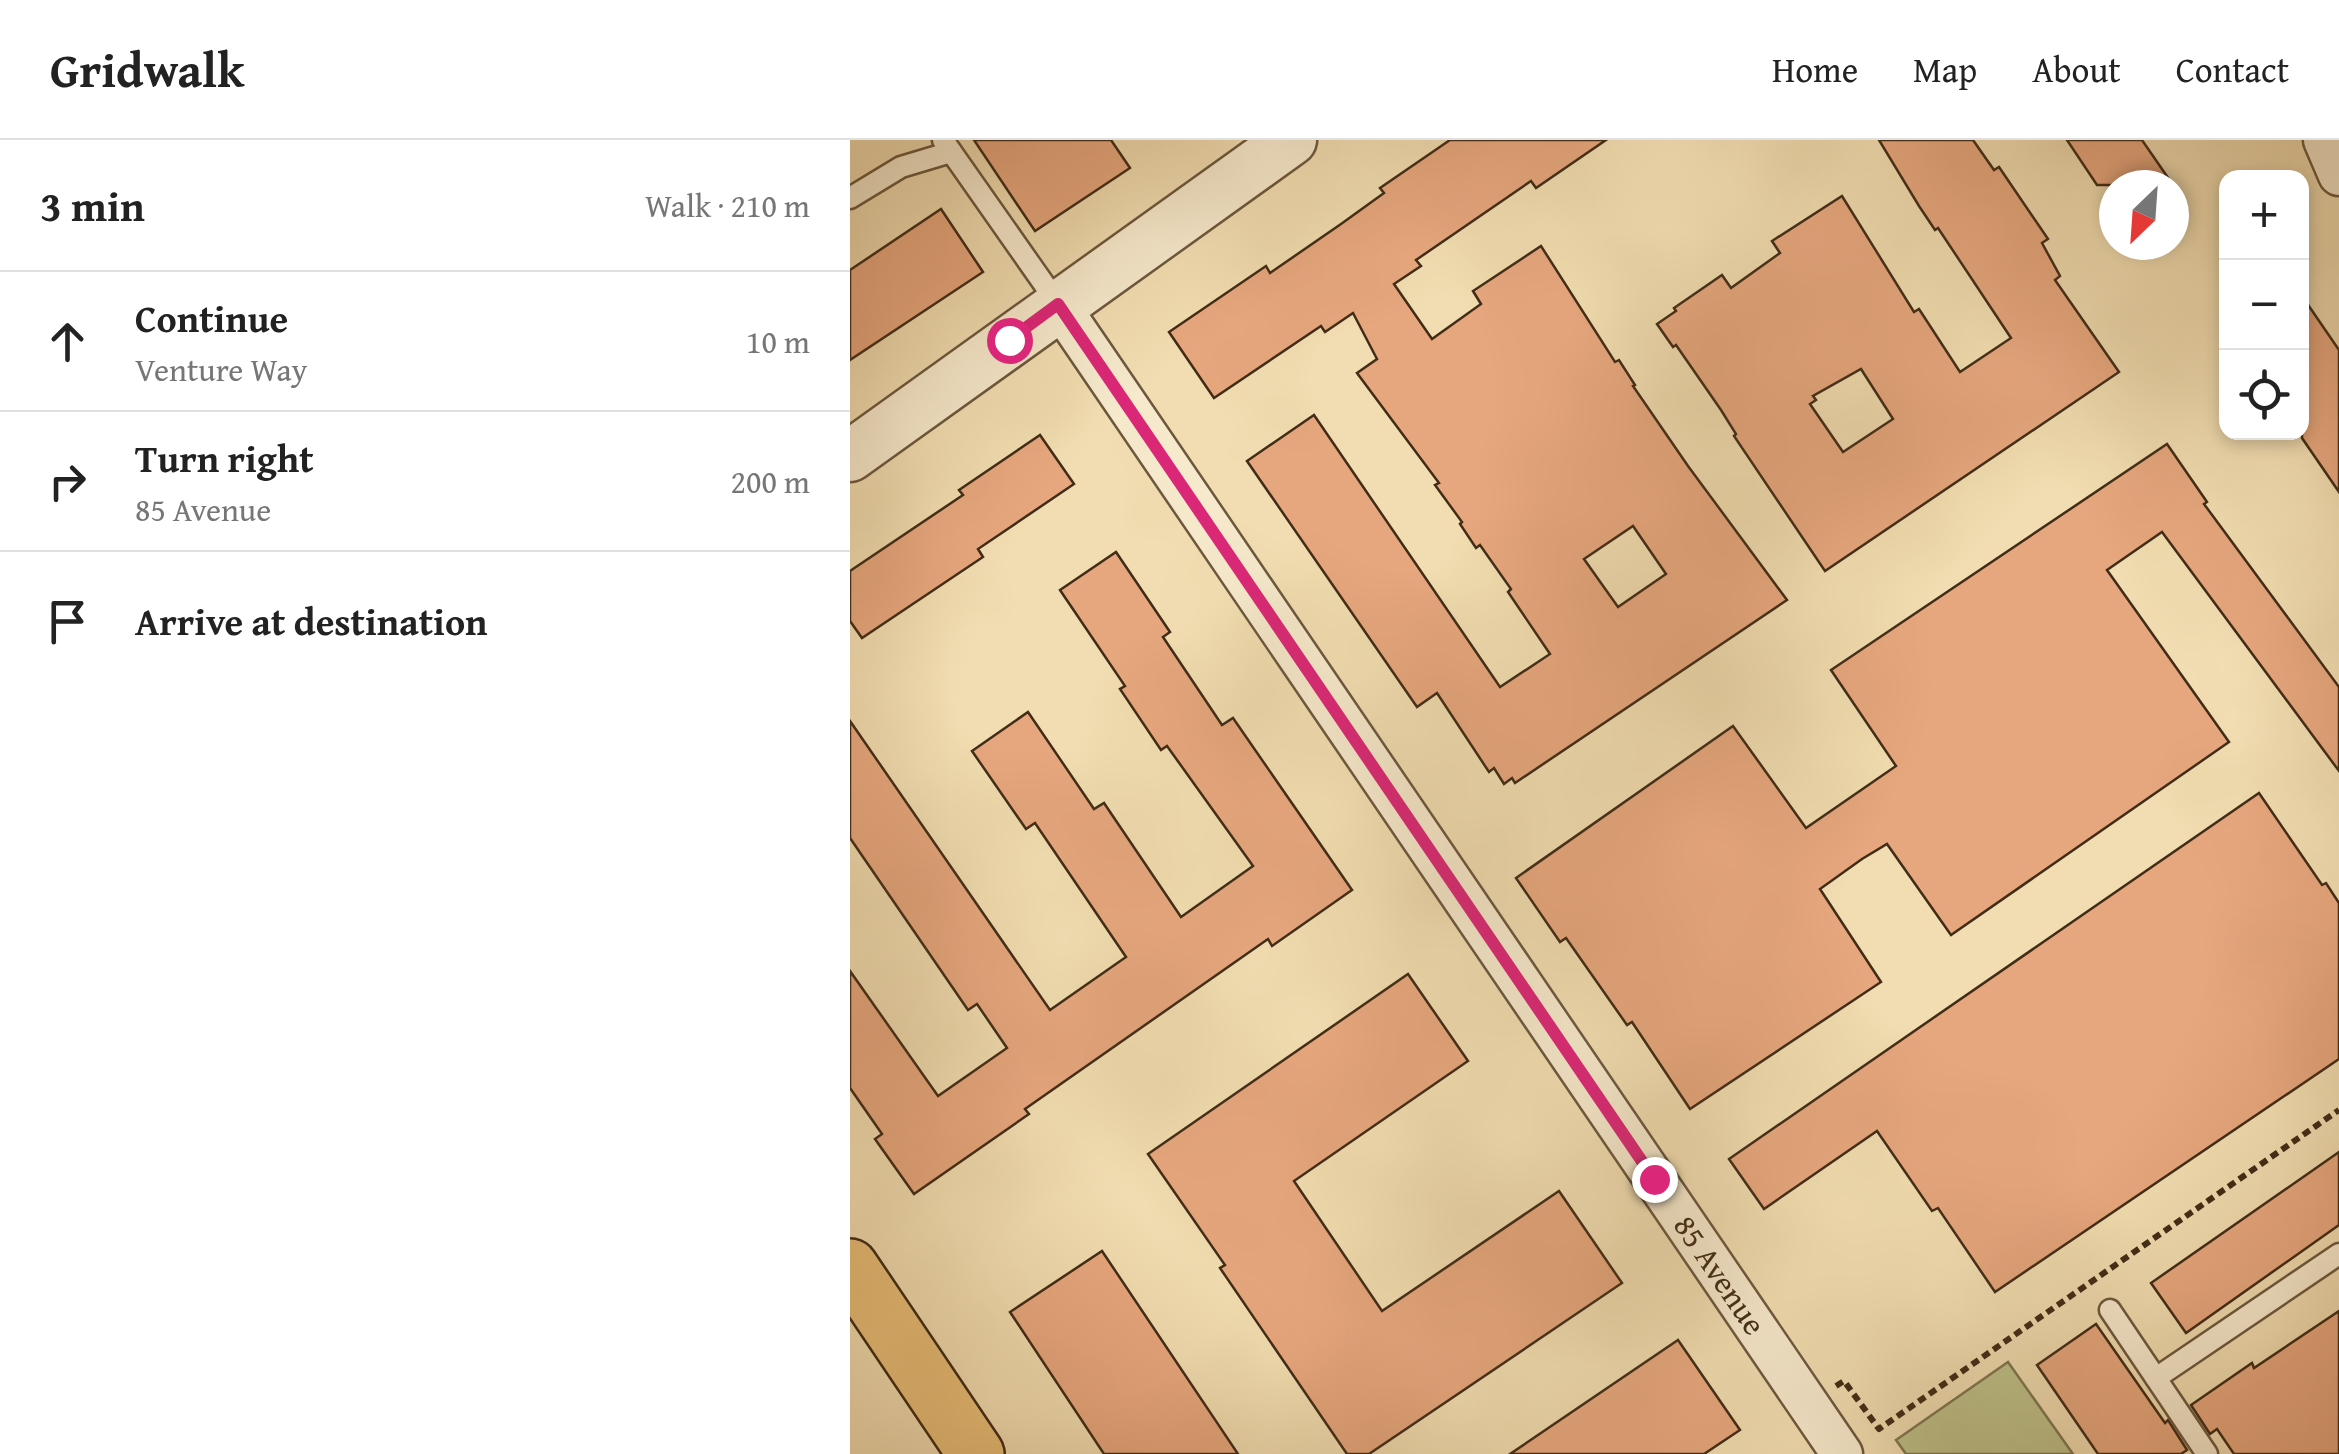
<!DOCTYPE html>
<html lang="en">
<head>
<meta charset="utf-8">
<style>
	:root { --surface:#fff; --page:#f6f6f6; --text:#222; --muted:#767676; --line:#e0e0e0 }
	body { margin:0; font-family:"Gentium Book Plus",serif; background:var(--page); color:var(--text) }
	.controls { position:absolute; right:30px; top:30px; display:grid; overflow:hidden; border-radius:20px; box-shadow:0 5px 15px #0003 }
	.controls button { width:90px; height:90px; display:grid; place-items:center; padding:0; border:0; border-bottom:2px solid var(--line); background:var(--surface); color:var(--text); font:50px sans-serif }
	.compass { position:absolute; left:1249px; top:30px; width:90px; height:90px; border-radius:50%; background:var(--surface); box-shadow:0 5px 15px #0003; rotate:205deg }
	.stop { position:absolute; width:30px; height:30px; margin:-22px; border:8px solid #db2777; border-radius:50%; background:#fff }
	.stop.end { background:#db2777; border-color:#fff; box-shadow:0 2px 10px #0008 }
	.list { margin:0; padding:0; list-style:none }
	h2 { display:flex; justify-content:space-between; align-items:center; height:130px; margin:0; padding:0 40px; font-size:42px }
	h2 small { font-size:32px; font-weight:400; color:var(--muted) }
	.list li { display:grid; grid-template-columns:65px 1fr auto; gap:30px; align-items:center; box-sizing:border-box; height:140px; padding:0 40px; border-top:2px solid var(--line) }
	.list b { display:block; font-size:38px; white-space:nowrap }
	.list p { margin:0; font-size:32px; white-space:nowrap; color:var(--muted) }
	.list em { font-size:32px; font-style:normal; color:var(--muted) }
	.icon { flex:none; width:55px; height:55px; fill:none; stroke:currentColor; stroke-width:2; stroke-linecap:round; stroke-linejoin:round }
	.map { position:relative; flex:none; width:1489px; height:1314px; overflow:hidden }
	header { display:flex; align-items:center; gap:60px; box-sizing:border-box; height:140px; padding:0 50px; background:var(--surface); border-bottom:2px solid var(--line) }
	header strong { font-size:48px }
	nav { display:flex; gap:55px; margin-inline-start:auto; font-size:35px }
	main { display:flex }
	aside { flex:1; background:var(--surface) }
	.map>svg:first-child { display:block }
	.green { fill:#bdc089; stroke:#7f7650; stroke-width:2.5 }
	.building { fill:#e7a77e; stroke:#412c17; stroke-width:2.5; fill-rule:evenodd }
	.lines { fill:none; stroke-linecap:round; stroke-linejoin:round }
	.service-casing { stroke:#6d583e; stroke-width:25 }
	.minor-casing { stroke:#6d583e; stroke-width:45 }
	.tertiary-casing { stroke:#6d583e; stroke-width:55 }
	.primary-casing { stroke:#412c17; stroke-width:60 }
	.path { stroke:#412c17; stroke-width:6; stroke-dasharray:8 5; stroke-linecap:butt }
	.service { stroke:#f6e9cc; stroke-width:20 }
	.minor { stroke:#f6e9cc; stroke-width:40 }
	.tertiary { stroke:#f6e9cc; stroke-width:50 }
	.primary { stroke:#e8be78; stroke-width:55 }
	.route { stroke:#db2777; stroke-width:12 }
	.labels { text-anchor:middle; stroke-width:9; stroke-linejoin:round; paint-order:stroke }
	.street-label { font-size:32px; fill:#412c17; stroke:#f6e9cc }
</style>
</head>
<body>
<header>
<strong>Gridwalk</strong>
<nav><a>Home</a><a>Map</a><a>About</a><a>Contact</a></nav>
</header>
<main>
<aside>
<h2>3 min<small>Walk · 210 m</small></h2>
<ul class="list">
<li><svg class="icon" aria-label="ahead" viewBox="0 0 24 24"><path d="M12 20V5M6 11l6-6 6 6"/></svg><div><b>Continue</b><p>Venture Way</p></div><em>10 m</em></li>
<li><svg class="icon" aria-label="right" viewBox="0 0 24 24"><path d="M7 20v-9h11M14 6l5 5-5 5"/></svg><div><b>Turn right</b><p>85 Avenue</p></div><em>200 m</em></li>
<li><svg class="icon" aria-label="arrive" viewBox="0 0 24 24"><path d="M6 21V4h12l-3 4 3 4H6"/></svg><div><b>Arrive at destination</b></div></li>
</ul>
</aside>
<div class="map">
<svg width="1489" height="1314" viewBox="0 0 1489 1314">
	<rect width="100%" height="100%" fill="#f1ddb1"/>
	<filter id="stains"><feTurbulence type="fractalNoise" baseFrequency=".002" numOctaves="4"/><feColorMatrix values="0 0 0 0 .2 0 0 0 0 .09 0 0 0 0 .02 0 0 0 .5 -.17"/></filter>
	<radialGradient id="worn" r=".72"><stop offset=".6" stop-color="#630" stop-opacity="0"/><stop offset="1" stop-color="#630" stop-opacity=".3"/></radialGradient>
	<!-- green -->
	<path class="green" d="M1158,1222L1223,1314H1056L1046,1300Z"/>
	<!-- building -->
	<g class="building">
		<path d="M124,0H261L280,28L185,91Z"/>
		<path d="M600,0H756L686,48L681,41L566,120L571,126L544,144L582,199L631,164L623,151L691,106L765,222L769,220L785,245L783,246L838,326L937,460L665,643L662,638L654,644L644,628L639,632L587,553L567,567L397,321L464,275L650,547L700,514L658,452L661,449L630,405L626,408L610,384L612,382L585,345L589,343L507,233L527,219L503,173L475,192L471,186L364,258L319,192L416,126L420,133L491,84L534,53L530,48ZM783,386L816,434L768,467L734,419Z"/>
		<path d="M1029,0H1123L1144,30L1149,27L1198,99L1192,103L1210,136L1205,140L1269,232L975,431L884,296L886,294L871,270L826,205L823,207L807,184L826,171L824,168L872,135L881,148L930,113L922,101L992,56L1064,172L1069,169L1110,232L1161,198L1088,88L1085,90L1069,66ZM1011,229L1043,279L993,312L960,264L966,260L963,256Z"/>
		<path d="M1217,0H1292L1323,45H1247Z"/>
		<path d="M91,69L133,132L0,220V130Z"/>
		<path d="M1452,156L1489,210V352L1452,298Z"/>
		<path d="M190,295L224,344L128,409L133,417L12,498L0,481V431L113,355L109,350Z"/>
		<path d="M1317,304L1357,362L1354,364L1489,547V631L1312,392L1257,430L1379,602L1101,795L1037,704L1012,719L970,749L1031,842L840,969L782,882L777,885L716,798L710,802L666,738L883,586L956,688L1046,626L981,530Z"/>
		<path d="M266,412L320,492L313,497L372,585L383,578L502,750L422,806L418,799L175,969L179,974L64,1054L25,999L32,994L0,948V831L88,956L157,908L127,864L118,870L0,698V581L200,870L276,817L185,683L176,689L122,611L178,572L244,669L254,663L331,777L403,726L317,606L311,610L270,549L275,546L210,450Z"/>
		<path d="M1409,653L1472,745L1476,743L1489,763V919L1145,1152L1088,1068L1082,1071L1027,991L914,1069L879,1019Z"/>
		<path d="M558,834L618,921L444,1041L532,1171L709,1051L772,1143L519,1314H497L370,1128L375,1125L298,1014Z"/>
		<path d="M1489,1012V1085L1336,1193L1301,1143Z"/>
		<path d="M252,1111L388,1314H254L160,1172Z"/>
		<path d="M1489,1171V1314H1384L1367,1289L1360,1294L1341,1265L1402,1223L1404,1228Z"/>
		<path d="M1246,1184L1315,1283L1318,1280L1337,1310L1331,1314H1248L1187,1225Z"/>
		<path d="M828,1200L890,1290L854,1314H660Z"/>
	</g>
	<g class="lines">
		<!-- service casing -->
		<g class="service-casing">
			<g id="service">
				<path d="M93,0L208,164"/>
				<path d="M0,58L51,27L101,12"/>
				<path d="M1260,1170L1357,1314"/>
				<path d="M1306,1238L1489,1114"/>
			</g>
		</g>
		<!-- minor casing -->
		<g class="minor-casing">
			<g id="minor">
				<path d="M1474,0L1489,35"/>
				<path id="s1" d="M208,164L992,1314"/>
			</g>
		</g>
		<!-- tertiary casing -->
		<g class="tertiary-casing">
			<path id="tertiary" d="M0,316L441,0"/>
		</g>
		<!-- primary casing -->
		<g class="primary-casing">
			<path id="primary" d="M0,1127L126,1314"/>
		</g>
		<!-- path -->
		<path class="path" d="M986,1246L994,1241L1029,1289L1489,970"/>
		<!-- service -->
		<use href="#service" class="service"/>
		<!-- minor -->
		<use href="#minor" class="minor"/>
		<!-- tertiary -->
		<use href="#tertiary" class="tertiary"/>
		<!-- primary -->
		<use href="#primary" class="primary"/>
	</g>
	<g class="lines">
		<!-- route -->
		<path class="route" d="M159,200L208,164L804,1039"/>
	</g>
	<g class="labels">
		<!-- street labels -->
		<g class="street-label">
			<text dy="11" stroke="none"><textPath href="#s1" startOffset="1175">85 Avenue</textPath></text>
		</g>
	</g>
	<rect width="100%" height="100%" filter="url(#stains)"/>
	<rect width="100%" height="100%" fill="url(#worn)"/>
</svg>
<div class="controls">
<button>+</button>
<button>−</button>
<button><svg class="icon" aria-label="locate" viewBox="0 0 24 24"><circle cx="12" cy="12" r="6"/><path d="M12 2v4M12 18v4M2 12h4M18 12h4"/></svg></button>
</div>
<svg class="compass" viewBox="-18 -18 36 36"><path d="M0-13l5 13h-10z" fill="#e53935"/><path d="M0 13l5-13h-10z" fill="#767676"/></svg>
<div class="stop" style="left:159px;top:200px"></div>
<div class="stop end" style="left:804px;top:1039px"></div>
</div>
</main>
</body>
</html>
